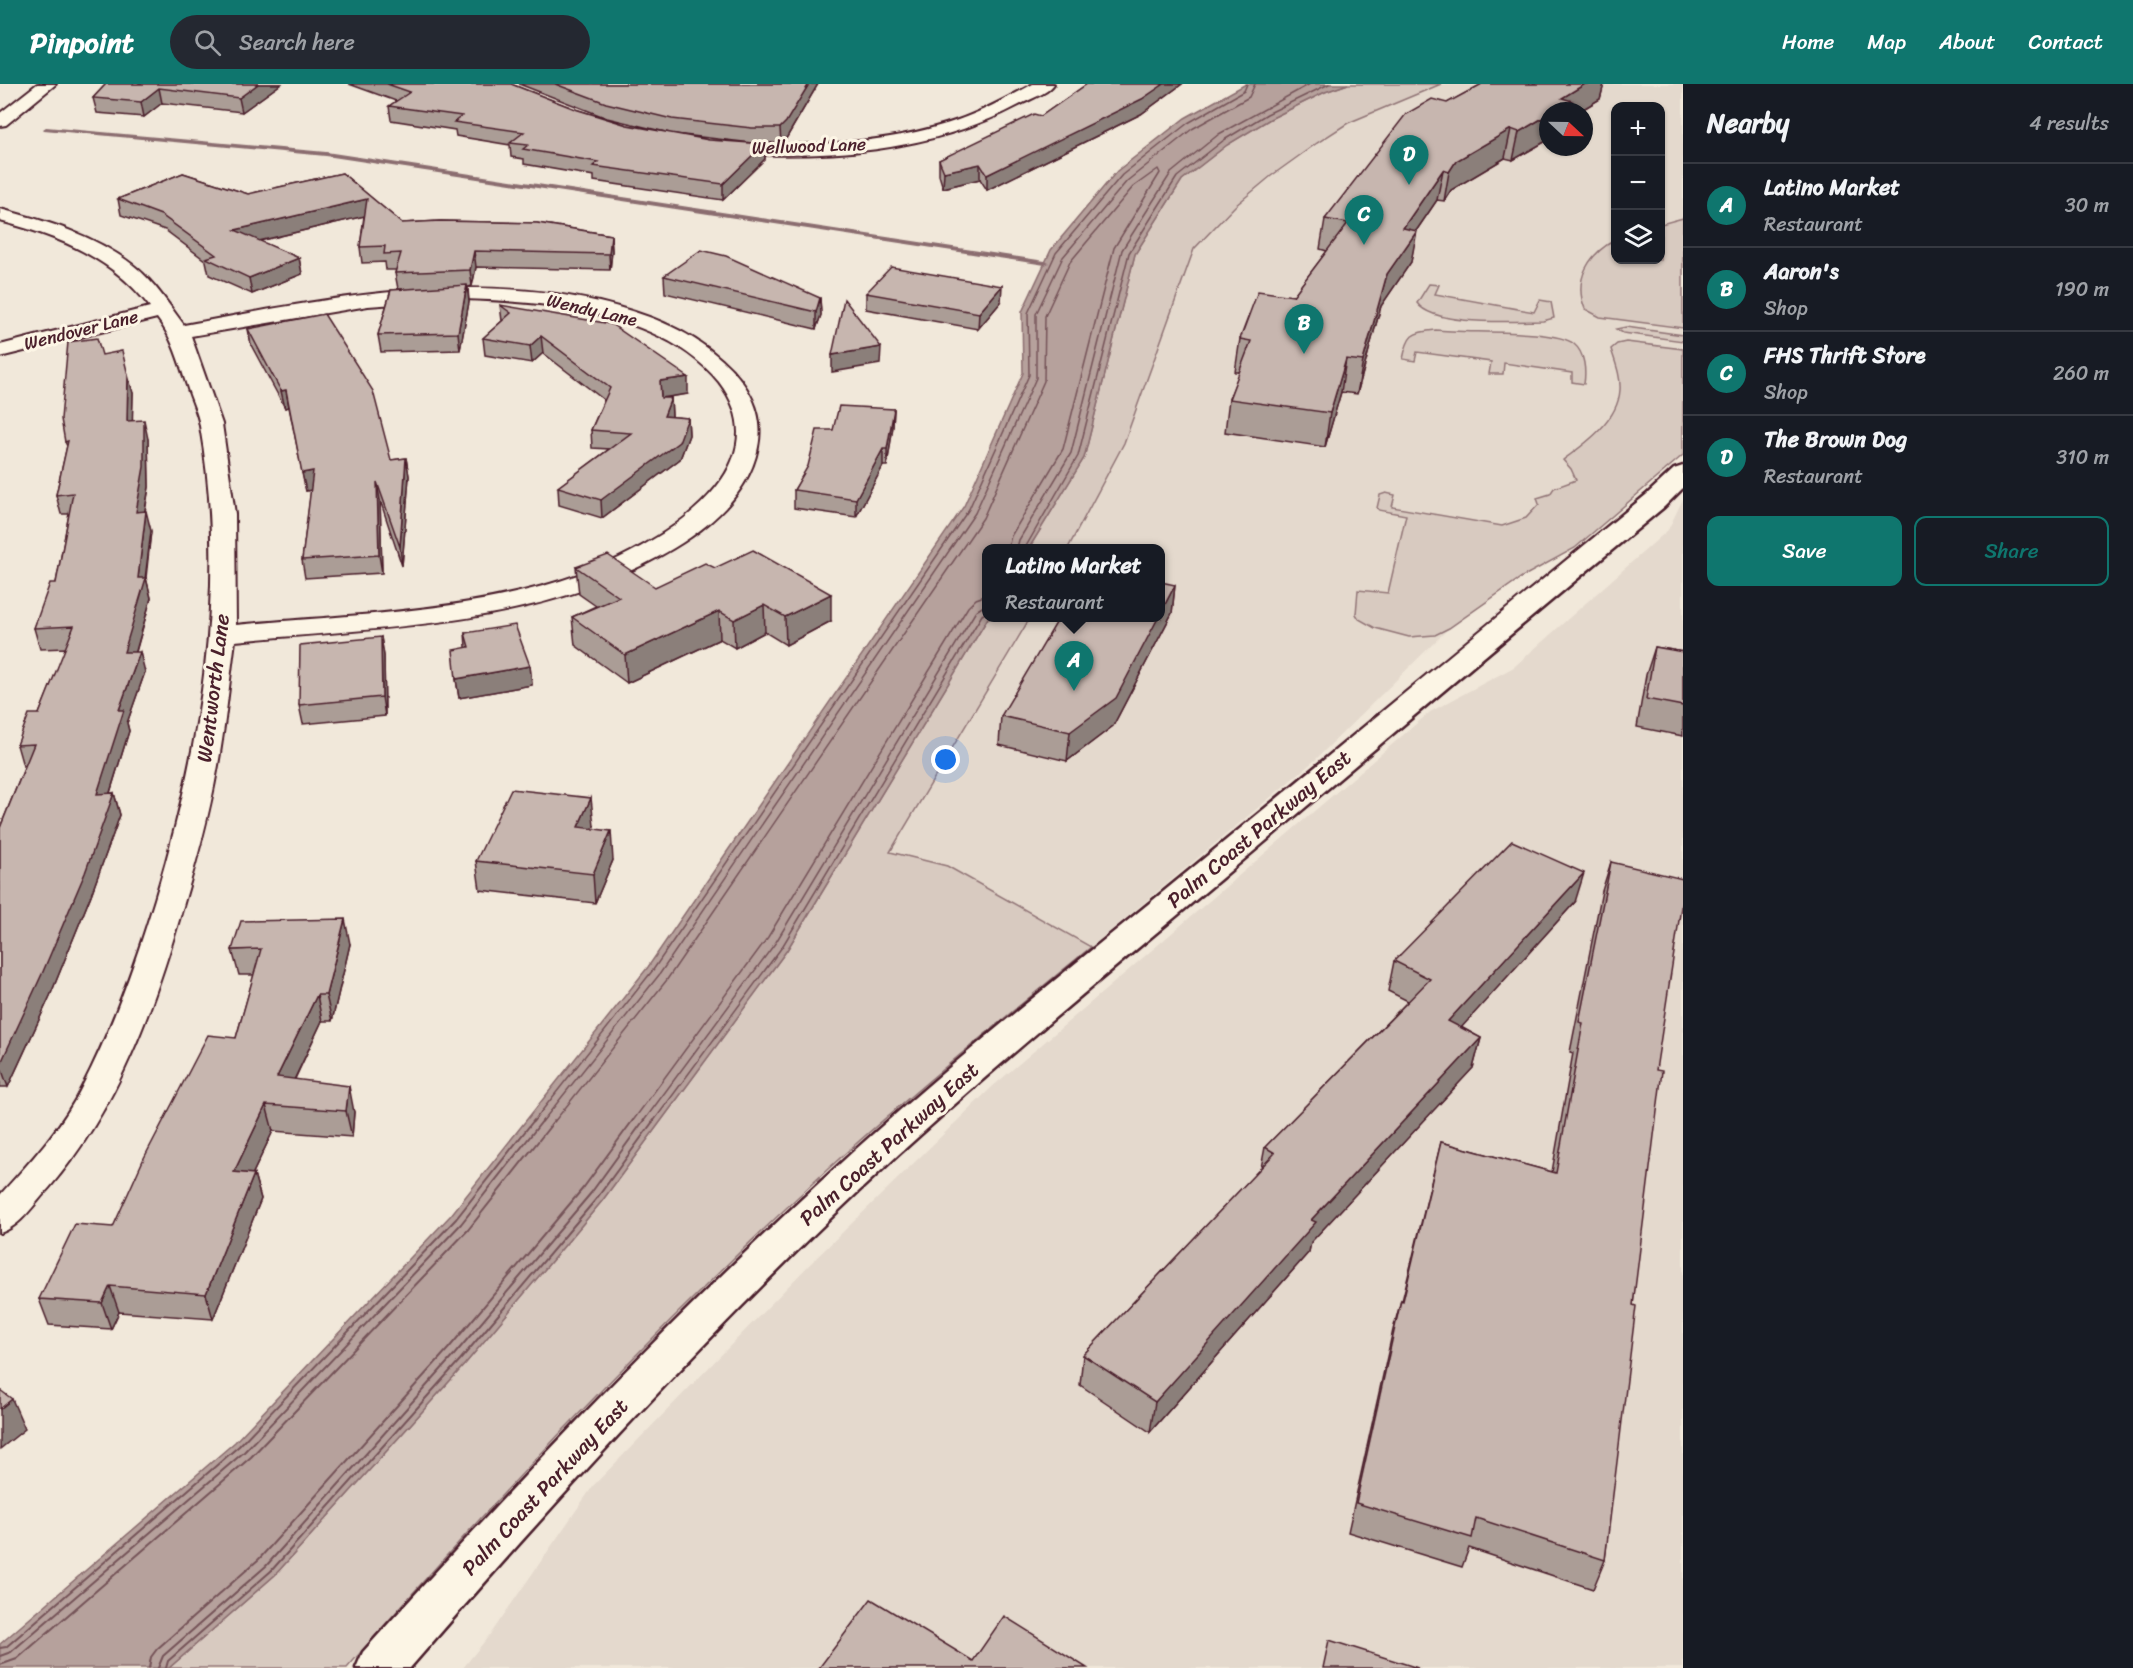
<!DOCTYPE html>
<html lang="en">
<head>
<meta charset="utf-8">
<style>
	:root { --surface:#171b24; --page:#242831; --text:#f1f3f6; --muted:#9ea1a6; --line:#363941; --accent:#0f766e }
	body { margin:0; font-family:Sriracha,sans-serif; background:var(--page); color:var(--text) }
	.controls { position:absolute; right:18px; top:18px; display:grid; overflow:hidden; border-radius:12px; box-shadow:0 2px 4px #0004 }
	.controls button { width:54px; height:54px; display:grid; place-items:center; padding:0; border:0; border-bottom:2px solid var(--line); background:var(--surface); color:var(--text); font:30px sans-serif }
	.compass { position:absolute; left:1539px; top:18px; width:54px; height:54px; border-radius:50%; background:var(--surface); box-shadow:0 2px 4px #0004; rotate:112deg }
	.you { position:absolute; left:946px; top:676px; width:21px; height:21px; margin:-15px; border:4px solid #fff; border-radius:50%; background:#1a73e8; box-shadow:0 0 0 9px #1a73e833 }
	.badge { display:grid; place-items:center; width:39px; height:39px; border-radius:50%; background:var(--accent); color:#fff; font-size:20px; font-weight:700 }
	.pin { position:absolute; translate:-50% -50px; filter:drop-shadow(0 2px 3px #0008) }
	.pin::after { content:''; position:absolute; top:32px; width:21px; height:18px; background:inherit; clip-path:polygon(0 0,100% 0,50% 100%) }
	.popup { position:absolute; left:982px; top:460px; width:183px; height:78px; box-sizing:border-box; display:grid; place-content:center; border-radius:12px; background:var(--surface); filter:drop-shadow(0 2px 4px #0005); font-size:20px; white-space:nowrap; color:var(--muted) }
	.popup b { font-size:22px; color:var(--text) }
	.popup::after { content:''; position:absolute; left:50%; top:100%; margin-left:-12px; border:12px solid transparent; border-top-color:var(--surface) }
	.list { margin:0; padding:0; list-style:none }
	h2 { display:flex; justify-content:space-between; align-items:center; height:78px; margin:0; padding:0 24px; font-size:26px }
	h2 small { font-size:20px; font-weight:400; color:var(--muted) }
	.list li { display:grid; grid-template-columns:39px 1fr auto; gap:18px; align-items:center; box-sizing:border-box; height:84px; padding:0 24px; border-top:2px solid var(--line) }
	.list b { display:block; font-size:22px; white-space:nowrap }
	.list p { margin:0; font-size:20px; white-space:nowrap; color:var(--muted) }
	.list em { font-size:20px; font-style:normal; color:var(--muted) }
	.actions { display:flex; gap:12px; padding:18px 24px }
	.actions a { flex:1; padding:14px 0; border:2px solid var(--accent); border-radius:12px; text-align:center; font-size:21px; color:var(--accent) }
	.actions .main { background:var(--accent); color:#fff }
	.icon { flex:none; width:33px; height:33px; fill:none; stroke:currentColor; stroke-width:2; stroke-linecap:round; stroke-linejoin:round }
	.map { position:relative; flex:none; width:1683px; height:1584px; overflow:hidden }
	header { display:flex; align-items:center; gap:36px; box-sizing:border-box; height:84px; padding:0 30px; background:var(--accent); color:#fff }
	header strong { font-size:28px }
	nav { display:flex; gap:33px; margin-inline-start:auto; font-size:21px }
	.search { width:420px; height:54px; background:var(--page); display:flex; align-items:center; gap:15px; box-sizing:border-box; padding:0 21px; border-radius:33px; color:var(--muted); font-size:22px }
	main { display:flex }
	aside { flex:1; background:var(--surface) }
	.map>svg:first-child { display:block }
	.built { fill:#e4d9cd; fill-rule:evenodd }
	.green { fill:#d8cac0; stroke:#917476; stroke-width:1.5 }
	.water { fill:#b6a19c; stroke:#8b6d6f; stroke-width:1.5 }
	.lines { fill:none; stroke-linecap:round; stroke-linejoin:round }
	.shore-far1 { stroke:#755358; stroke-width:1.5 }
	.shore { stroke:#755358; stroke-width:2 }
	.stream { fill:#8b6d6f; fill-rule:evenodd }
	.street-casing { stroke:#4a1f2b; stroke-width:4 }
	.primary-casing { stroke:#4a1f2b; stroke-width:5 }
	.street { fill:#fcf5e5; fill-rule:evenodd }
	.primary { fill:#fcf5e5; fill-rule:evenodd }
	.wall { fill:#ab9d96; stroke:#4a1f2b; stroke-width:1.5 }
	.shaded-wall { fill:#8b7f7a; stroke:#4a1f2b; stroke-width:1.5 }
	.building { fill:#c7b6af; stroke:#4a1f2b; stroke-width:1.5 }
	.labels { text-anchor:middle; stroke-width:6; stroke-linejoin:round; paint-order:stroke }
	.far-street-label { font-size:18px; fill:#4a1f2b; stroke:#fcf5e5 }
	.street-label { font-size:21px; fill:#4a1f2b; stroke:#fcf5e5 }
</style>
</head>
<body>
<header>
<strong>Pinpoint</strong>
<div class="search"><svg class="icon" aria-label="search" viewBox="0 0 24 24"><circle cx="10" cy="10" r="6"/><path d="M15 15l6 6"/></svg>Search here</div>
<nav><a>Home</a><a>Map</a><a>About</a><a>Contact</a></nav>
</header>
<main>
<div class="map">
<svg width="1683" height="1584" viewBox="0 0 1683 1584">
	<rect width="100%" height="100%" fill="#f1e8da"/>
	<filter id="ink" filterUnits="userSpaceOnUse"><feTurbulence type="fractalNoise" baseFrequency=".0167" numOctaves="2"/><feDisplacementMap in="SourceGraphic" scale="12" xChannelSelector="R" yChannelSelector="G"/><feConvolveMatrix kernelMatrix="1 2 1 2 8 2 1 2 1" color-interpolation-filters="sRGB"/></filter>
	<g filter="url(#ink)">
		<!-- built -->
		<g class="built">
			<path d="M1441,0H1683V371L1575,464L1522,493L1449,544L1314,677L1091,863L947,782L890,768L1030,534H1161V464H1068L1124,359L1194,165L1235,122L1271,92L1317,59L1348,39ZM1616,22H1660V176H1616ZM1548,27H1584V63H1548Z"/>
			<path d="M1683,415V1584H463L492,1548L593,1402L811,1179L992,1003L1430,628L1514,583L1668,446Z"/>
		</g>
		<!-- green -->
		<g class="green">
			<path d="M1348,0H1441L1348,39L1317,59L1271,92L1235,122L1194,165L1124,359L1068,464H1029L1084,374L1135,170L1182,96L1227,61L1270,35L1325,8Z"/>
			<path d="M1683,134V244L1600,233L1585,225C1573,195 1589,170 1615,156L1616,176H1660L1661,140Z"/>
			<path d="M1429,200L1439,201L1435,210L1534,228L1540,216L1551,218L1554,234L1543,237C1515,237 1434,243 1417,219Z"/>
			<path d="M1626,243L1683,251V257L1623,249L1616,245Z"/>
			<path d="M1436,246C1466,250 1554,244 1574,260C1585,269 1586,287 1584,300L1572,298V289L1504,279L1503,290H1489L1491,278L1417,268L1415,277L1403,275C1408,251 1411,248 1436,246Z"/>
			<path d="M1626,258L1683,265V371L1575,464L1522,493L1449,544L1435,551L1409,553L1375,544L1359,535L1356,530L1358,506L1388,509L1406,431L1379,426L1377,424L1380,411L1386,409L1395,411L1392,423L1502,442L1526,434L1539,420L1537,414L1550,410L1554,404L1576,396L1571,385L1563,376C1585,360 1618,337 1620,306C1621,292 1615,278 1611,265L1617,260Z"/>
			<path d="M988,534H1030L890,768L947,782L1091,863C1002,936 913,1008 828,1085C658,1242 498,1410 347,1584H169L275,1491L465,1280L602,1117L787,866Z"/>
		</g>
		<!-- water -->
		<path class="water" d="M1246,0H1348L1325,8L1270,35L1227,61L1182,96L1135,170L1084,374L1029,464H987L988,534L787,866L602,1117L465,1280L275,1491L169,1584H0V1560L235,1358L451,1131L648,883L964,422L1023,289L1022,228L1051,166L1117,87L1185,34Z"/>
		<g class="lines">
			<!-- shore-far1 -->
			<g class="shore-far1">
				<path d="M1017,464L1019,456L1071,369L1122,166L1171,89L1219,50L1310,0"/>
				<path d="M1025,464L1078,372L1129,169L1177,93L1224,56L1267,30L1329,0"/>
				<path d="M533,1038L653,886L969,425L1029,291L1028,229L1056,169L1122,91L1188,39L1244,7L1247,0"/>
				<path d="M542,1038L659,891L975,429L1036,294V230L1063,173L1127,97L1192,45L1249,13L1255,0"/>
				<path d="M554,1038L666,897L983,434L1044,297L1045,232L1070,178L1133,103L1158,85L1160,89L1114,164L1063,365L1011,452L1008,464"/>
				<path d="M632,1038L768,853L968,523L976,515L987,511"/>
				<path d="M643,1038L776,858L976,527L987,520"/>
				<path d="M653,1038L782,863L982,531L987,528"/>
			</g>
			<!-- shore -->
			<g class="shore">
				<path d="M0,1564L6,1563L239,1362L456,1135L534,1036"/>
				<path d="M0,1572L11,1568L244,1368L461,1140L543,1036"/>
				<path d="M0,1581L17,1575L251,1373L468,1146L555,1036"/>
				<path d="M149,1584L151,1573L157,1565L259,1475L448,1265L584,1103L633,1036"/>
				<path d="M158,1584L163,1572L266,1482L454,1271L591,1109L644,1036"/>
				<path d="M166,1584L168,1577L271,1487L460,1276L597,1114L654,1036"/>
			</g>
			<!-- stream -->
			<path class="stream" d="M46,43L326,68L1045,177L1049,179L1045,181L326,72L44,46L43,45Z"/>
			<!-- street casing -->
			<g class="street-casing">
				<g id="street">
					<path d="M37,0H56L6,41L0,42V29Z"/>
					<path d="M1033,0H1054C1047,10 1030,15 1019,21C928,69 826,75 725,69L719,68L716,64L719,60L725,59C803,63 883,62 958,36C984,27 1009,13 1033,0Z"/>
					<path d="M0,125C46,137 95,151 133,181C154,197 168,220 184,241C321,216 460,186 599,218C644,229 687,244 722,276C748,299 765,329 758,363C745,431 668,471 610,496C495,543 358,545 235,557C229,600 225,644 217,687C209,732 197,775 184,819C155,920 119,1023 49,1104C34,1120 21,1142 0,1149V1111C30,1078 62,1044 82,1003C113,943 135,880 155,815C201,663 228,500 200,342C198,329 191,315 187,302C179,278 173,254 157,234L0,273V261L150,223C113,174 58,152 0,137ZM463,215C527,217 591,222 650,248C676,259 701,276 719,298C779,377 683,443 619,474C503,529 362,529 236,541L235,430L222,340L191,252L368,222Z"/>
				</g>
			</g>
			<!-- primary casing -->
			<g class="primary-casing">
				<path id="primary" d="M1683,382V404L1664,423C1516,545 1370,669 1223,793C1100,896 975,998 858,1108C700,1258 553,1419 410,1584H356L363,1568C512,1403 665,1240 830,1089C949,979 1077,879 1202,776C1350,655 1497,532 1646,411L1674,385Z"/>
			</g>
			<!-- street -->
			<use href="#street" class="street"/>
			<!-- primary -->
			<use href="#primary" class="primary"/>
		</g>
		<!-- wall -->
		<g class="wall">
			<path d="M106,0H281L242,28L162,19L144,33L97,29L93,14Z"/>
			<path d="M349,0H511L575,25L627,41L670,49L607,34L519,0H818L787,53L781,59H752L675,50L709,56L764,60L765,75L723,116L594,97V92L524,80V75L511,73L510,61L456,52L455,46L391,36L389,22L396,17Z"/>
			<path d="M1087,0H1182L1141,30L987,106L980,95L943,104L939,91V76L1041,32Z"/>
			<path d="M1482,0H1604L1600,15L1580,27H1548V56L1513,76L1505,74L1451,106L1444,117L1437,116L1416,147L1411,178L1381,222L1357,310L1341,308L1325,363L1225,348L1229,315L1240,288H1235L1240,255L1293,212L1327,167L1320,165L1325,135L1447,19Z"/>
			<path d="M183,89L248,110L342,89L402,139L440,137L537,139L611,151L612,167L610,186L476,183L472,202L468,203L469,218L460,266L381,268L378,251L391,206L404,205H398L395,189L396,186H386L385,178L362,179L360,163L364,132L259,157L299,174L302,190L252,210L209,191L206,177L165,146L121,131L118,115Z"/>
			<path d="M664,192L820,214L821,231L816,245L665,209Z"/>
			<path d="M866,209L1001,218L978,245L866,225Z"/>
			<path d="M500,221L688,310L662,314H671L672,333L688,334L689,351L680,375L602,434L559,421L558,403L609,365L592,364L591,346L604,316L543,269L532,279L485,271L483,254L502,237Z"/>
			<path d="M248,245L391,376L406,374L409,392L402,482L380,416L382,489L305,494L302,476L311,406L306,407L289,323L285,324L251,261Z"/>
			<path d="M102,271L133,309L132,337L148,355L149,403L145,428L151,447L146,494L151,514L136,568L145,588L127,639L129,647L110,709H114L120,731L91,811L50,912L8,1003H0V744L25,682H23L17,661L39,630L66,564L40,565L34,544L56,499L69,430H61L56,411L67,362L65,358Z"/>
			<path d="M894,325L893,342L887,382H883L856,433L794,424V406L833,346Z"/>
			<path d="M576,483L655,503L715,484L831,537L786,561L765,548L735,564L720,555L627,599L575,561L572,533L596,522L579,510Z"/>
			<path d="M1175,501L1172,529L1113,642L1067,677L999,661L1001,632Z"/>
			<path d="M465,549L530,582L532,601L459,614L456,595L466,563Z"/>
			<path d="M381,553L384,572L385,632L303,640L299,621Z"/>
			<path d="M1655,563L1683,568V652L1637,643L1646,591Z"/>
			<path d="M594,742L593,745L613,776L595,819L480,806L476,777Z"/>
			<path d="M1611,778L1656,986L1633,1221L1605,1476L1593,1505L1469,1464L1462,1483L1348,1448L1393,1246L1401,1216L1402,1217L1441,1058L1552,1088L1573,969L1570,968L1602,807Z"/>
			<path d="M1575,818L1461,943L1481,954L1473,984L1311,1158L1309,1168L1150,1348L1080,1301L1083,1271L1261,1084L1265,1063L1408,917L1388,907L1394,877Z"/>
			<path d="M350,860L332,937H322L295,995L354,1028L352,1053L273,1047L253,1089L254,1090L261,1115L213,1235L119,1228L111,1245L49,1241L39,1215L113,1143L236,954L254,891H239L232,866Z"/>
		</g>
		<!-- shaded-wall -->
		<g class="shaded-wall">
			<path d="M258,0H281L242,28L239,14Z"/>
			<path d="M809,0H818L787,53L781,59L780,44Z"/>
			<path d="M1164,0H1182L1141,30L987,106V91Z"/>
			<path d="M1585,0H1604L1600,15L1580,27H1554L1562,14Z"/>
			<path d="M159,4L162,19L144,33L141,18Z"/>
			<path d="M1548,31V56L1513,76L1519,48Z"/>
			<path d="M1511,45L1505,74L1451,106L1444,117L1449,88L1456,77Z"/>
			<path d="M764,60L765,75L723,116V100Z"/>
			<path d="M980,80V95L943,104L944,88Z"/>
			<path d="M1443,86L1437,116L1397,175L1403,144Z"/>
			<path d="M367,115L369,131L238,162L235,146Z"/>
			<path d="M1417,147L1411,178L1381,222L1357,310L1363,277L1387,190Z"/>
			<path d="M611,151L612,167L610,186L609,170Z"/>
			<path d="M474,167L476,183L472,202L470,186Z"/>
			<path d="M299,174L302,190L252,210L249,194Z"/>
			<path d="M467,201L469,218L460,266L458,249Z"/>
			<path d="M1002,202L1001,218L978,245L979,229Z"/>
			<path d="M820,214L821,231L816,245V228Z"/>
			<path d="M541,252L543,269L532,279L530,262Z"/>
			<path d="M881,263L880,280L832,288V271Z"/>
			<path d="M1346,275L1341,308L1325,363L1330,329Z"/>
			<path d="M128,291L133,309L132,356L127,337Z"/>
			<path d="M688,293V310L661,314L660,297Z"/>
			<path d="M286,306L289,323L285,324L281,307Z"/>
			<path d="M671,314L672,332L665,350L664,332Z"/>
			<path d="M894,325L893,342L887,382V365Z"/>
			<path d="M688,334L689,351L680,375L602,434L601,416Z"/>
			<path d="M144,336L148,355L149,403L141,448L136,428Z"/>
			<path d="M883,365V382L856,433V415Z"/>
			<path d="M406,374L409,392L402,482L400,463Z"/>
			<path d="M313,387L317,405L306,407L302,389Z"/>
			<path d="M377,398L380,416L382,489L379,471Z"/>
			<path d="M146,427L151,447L145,495L146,494L151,514L130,588L124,568L138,494Z"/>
			<path d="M1175,501L1172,529L1113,642L1067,677L1070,648L1158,534H1161V528Z"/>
			<path d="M831,510V537L786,561L785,533Z"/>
			<path d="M764,521L765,548L735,564L734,536Z"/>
			<path d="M719,527L720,555L627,599L625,571Z"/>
			<path d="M381,553L384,572L385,632L382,613Z"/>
			<path d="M140,568L145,588L127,639L129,647L103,731L97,710L119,626Z"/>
			<path d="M530,582L532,601L459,614L456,595Z"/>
			<path d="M114,709L120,731L91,811L50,912L8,1003L0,981Z"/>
			<path d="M591,714L594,742L581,772L578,743Z"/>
			<path d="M611,747L613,776L595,819L593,790Z"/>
			<path d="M1584,789L1575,818L1441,966L1448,937Z"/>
			<path d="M345,835L350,860L332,937L326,911Z"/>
			<path d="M317,911L322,937L283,1019L277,993Z"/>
			<path d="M1481,954L1473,984L1311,1158L1309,1168L1150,1348L1155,1318L1311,1136Z"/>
			<path d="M349,1002L354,1028L352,1053L346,1027Z"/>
			<path d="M266,1021L273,1047L241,1114L234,1088Z"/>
			<path d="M254,1090L261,1115L213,1235L206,1210Z"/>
			<path d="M110,1202L119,1228L111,1245L102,1219Z"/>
			<path d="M12,1315L25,1345L0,1365V1325Z"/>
		</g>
		<!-- building -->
		<g class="building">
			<path d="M106,0H258L239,14L159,4L141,18L93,14Z"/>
			<path d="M387,0H511L575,25L627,41L709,56L764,60L723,100L593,82L598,78L523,65L528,61L510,59L524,48L454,38L462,32L389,22L410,8Z"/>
			<path d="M555,0H809L786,38L780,44H752L672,35L606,19Z"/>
			<path d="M1087,0H1164L1142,15L987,91L980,80L944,88L939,76L1034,30L1041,32Z"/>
			<path d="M1482,0H1585L1562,14L1572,17L1554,27H1548V31L1519,48L1511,45L1456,77L1449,88L1443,86L1403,144L1417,147L1387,190L1363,277L1346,275L1330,329L1229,315L1251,257L1240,255L1258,207L1293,212L1348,139L1325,135L1406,30L1432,15L1447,19Z"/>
			<path d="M183,89L248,110L342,89L402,139L440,137L537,139L611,151L609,170L474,167L470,186L395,189L401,169L384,170L385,162L360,163L367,115L235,146L299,174L249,194L206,174L216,171L161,131L118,115Z"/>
			<path d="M701,166L726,172L820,214L816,228L664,192Z"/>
			<path d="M891,183L1002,202L979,229L866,209Z"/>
			<path d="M467,201L458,249L378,251L391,206Z"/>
			<path d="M844,215L881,263L832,271Z"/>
			<path d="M500,221L611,240L688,293L660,297L661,314H671L664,332L688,334L679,358L601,416L558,403L631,349L591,346L610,304L541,252L530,262L483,254L511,229Z"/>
			<path d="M324,230L373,307L391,376L406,374L400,463L377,398L379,471L302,476L313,387L302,389L286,306L281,307L248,245Z"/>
			<path d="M97,254L102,271L122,267L128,291L127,337L144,336V383L136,428L146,427L138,494H146L124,568H140L119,626H124L97,710L114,709L85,789L42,890L0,981V744L34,660L17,661L29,630H39L74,542L34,544L50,499H56L73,409L56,411L68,357L65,358L61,335L68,258Z"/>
			<path d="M839,322L894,325L887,365H883L856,415L794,406L808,382L817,346H833Z"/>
			<path d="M753,466L831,510L785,533L764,521L734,536L719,527L625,571L572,533L619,513L576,483L608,471L655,503L705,479L715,484Z"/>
			<path d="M1161,498L1175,501L1161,528Z"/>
			<path d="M1059,534H1158L1116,614L1070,648L1001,632Z"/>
			<path d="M515,541L530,582L456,595L453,566L469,563L465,549Z"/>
			<path d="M381,553L382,613L299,621L300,561Z"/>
			<path d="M1655,563L1683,568V622L1646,615Z"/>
			<path d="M511,705L591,714L578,743L611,747L593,790L476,777Z"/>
			<path d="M1512,757L1584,789L1448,937L1481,954L1311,1136L1316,1138L1155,1318L1083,1271L1275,1069L1265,1063L1430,895L1394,877Z"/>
			<path d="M1611,778L1683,795V810L1656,986L1662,987L1633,1221L1636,1222L1605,1476L1476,1434L1472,1454L1356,1419L1401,1216L1403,1217L1441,1058L1556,1089L1583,939L1579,938Z"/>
			<path d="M345,835L326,911H317L277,993L349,1002L346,1027L266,1021L234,1088L254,1090L206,1210L110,1202L102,1219L39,1215L75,1140L113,1143L144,1074L208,951L236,954L261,865L232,866L241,837Z"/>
			<path d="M0,1306L12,1315L0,1325Z"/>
			<path d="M871,1515L973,1577L1004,1532L1087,1584H819Z"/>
			<path d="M1329,1556L1418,1584H1323Z"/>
		</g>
	</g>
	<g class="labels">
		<!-- far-street labels -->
		<g class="far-street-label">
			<text transform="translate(809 62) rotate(-2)" y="6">Wellwood Lane</text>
			<text transform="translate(592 226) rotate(13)" y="6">Wendy Lane</text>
			<text transform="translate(81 246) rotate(-14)" y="6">Wendover Lane</text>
		</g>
		<!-- street labels -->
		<g class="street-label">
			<text transform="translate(213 604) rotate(-83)" y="7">Wentworth Lane</text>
			<text transform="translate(1259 745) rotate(-40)" y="7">Palm Coast Parkway East</text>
			<text transform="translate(889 1060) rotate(-42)" y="7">Palm Coast Parkway East</text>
			<text transform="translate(545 1403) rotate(-47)" y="7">Palm Coast Parkway East</text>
		</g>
	</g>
</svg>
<div class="controls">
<button>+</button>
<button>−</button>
<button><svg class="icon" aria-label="layers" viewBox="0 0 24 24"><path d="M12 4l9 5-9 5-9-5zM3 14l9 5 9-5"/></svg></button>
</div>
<svg class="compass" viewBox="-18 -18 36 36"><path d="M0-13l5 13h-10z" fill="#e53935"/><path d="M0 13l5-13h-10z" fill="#9ea1a6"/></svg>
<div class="you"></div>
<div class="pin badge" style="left:1074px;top:607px">A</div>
<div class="popup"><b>Latino Market</b>Restaurant</div>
<div class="pin badge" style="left:1304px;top:270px">B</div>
<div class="pin badge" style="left:1364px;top:161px">C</div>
<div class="pin badge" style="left:1409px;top:101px">D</div>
</div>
<aside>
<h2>Nearby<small>4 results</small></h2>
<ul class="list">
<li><span class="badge">A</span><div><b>Latino Market</b><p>Restaurant</p></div><em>30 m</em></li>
<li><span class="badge">B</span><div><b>Aaron's</b><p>Shop</p></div><em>190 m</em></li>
<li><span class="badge">C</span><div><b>FHS Thrift Store</b><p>Shop</p></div><em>260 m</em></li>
<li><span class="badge">D</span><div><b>The Brown Dog</b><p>Restaurant</p></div><em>310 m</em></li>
</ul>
<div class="actions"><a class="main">Save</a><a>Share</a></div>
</aside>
</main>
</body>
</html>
